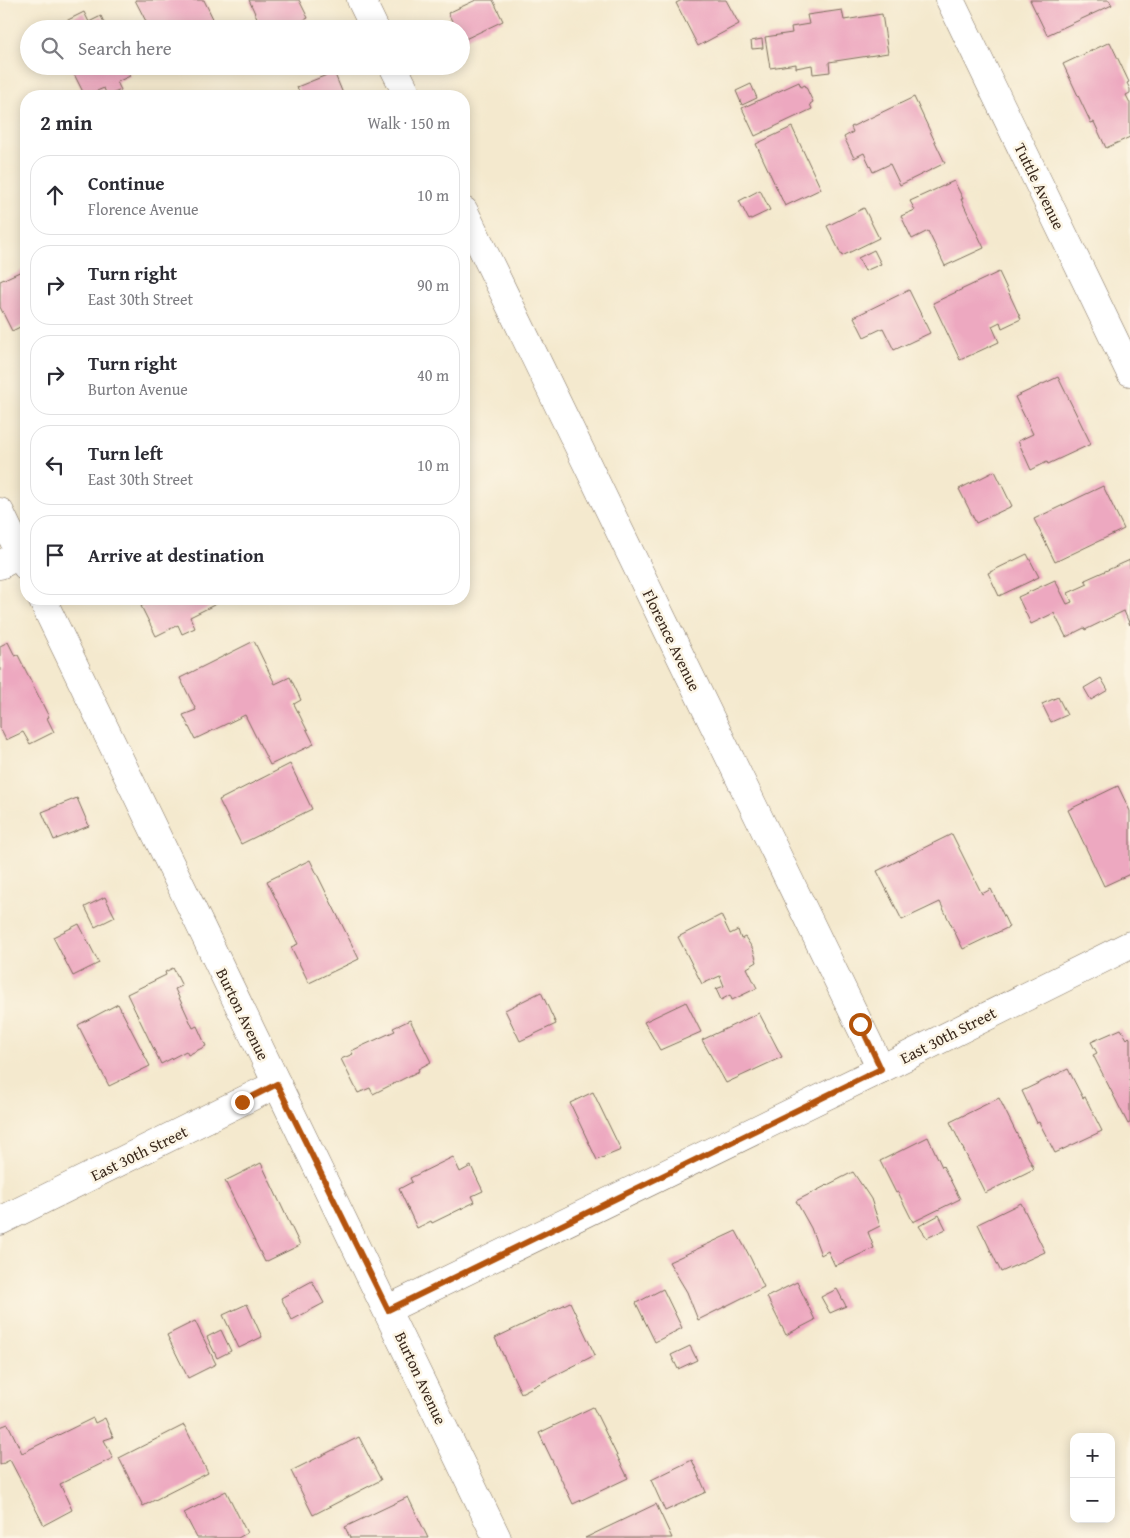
<!DOCTYPE html>
<html lang="en">
<head>
<meta charset="utf-8">
<style>
	:root { --surface:#fff; --page:#f2f2f3; --text:#2b2b33; --muted:#7c7c81; --line:#e1e1e2 }
	body { margin:0; font-family:"Gentium Book Plus",serif; background:var(--page); color:var(--text) }
	.controls { position:absolute; right:15px; bottom:15px; display:grid; overflow:hidden; border-radius:10px; box-shadow:0 2px 12px #0003 }
	.controls button { width:45px; height:45px; display:grid; place-items:center; padding:0; border:0; border-bottom:1px solid var(--line); background:var(--surface); color:var(--text); font:25px sans-serif }
	.stop { position:absolute; width:15px; height:15px; margin:-11px; border:4px solid #b45309; border-radius:50%; background:#fff }
	.stop.end { background:#b45309; border-color:#fff; box-shadow:0 1px 5px #0008 }
	.list { margin:0; padding:0; list-style:none }
	h2 { display:flex; justify-content:space-between; align-items:center; height:65px; margin:0; padding:0 20px; font-size:21px }
	h2 small { font-size:16px; font-weight:400; color:var(--muted) }
	.list li { display:grid; grid-template-columns:32px 1fr auto; gap:15px; align-items:center; box-sizing:border-box; height:80px; margin:0 10px 10px; padding:0 10px; border:1px solid var(--line); border-radius:20px }
	.list b { display:block; font-size:19px; white-space:nowrap }
	.list p { margin:0; font-size:16px; white-space:nowrap; color:var(--muted) }
	.list em { font-size:16px; font-style:normal; color:var(--muted) }
	.icon { flex:none; width:28px; height:28px; fill:none; stroke:currentColor; stroke-width:2; stroke-linecap:round; stroke-linejoin:round }
	.map { position:relative; flex:none; width:1130px; height:1538px; overflow:hidden }
	.search { position:absolute; background:var(--surface); box-shadow:0 2px 12px #0003; left:20px; top:20px; width:450px; height:55px; display:flex; align-items:center; gap:12px; box-sizing:border-box; padding:0 18px; border-radius:28px; color:var(--muted); font-size:19px }
	.panel { position:absolute; background:var(--surface); box-shadow:0 2px 12px #0003; left:20px; top:90px; width:450px; height:515px; border-radius:20px }
	.map>svg:first-child { display:block }
	.building { fill:#eda8c0 }
	.lines { fill:none; stroke-linecap:round; stroke-linejoin:round }
	.minor-casing { stroke:#7c6d5c; stroke-width:29 }
	.tertiary-casing { stroke:#7c6d5c; stroke-width:29 }
	.minor { stroke:#fff; stroke-width:28 }
	.tertiary { stroke:#fff; stroke-width:28 }
	.route { stroke:#b45309; stroke-width:6 }
	.labels { text-anchor:middle; stroke-width:5; stroke-linejoin:round; paint-order:stroke }
	.street-label { font-size:16px; fill:#3b2a1e; stroke:#fcf5e5 }
</style>
</head>
<body>
<div class="map">
<svg width="1130" height="1538" viewBox="0 0 1130 1538">
	<rect width="100%" height="100%" fill="#fcf5e5"/>
	<filter id="ink" filterUnits="userSpaceOnUse"><feTurbulence type="fractalNoise" baseFrequency=".02" numOctaves="2"/><feDisplacementMap in="SourceGraphic" scale="10" xChannelSelector="R" yChannelSelector="G"/><feConvolveMatrix kernelMatrix="1 2 1 2 8 2 1 2 1" color-interpolation-filters="sRGB"/></filter>
	<filter id="wash" filterUnits="userSpaceOnUse"><feTurbulence type="fractalNoise" baseFrequency=".0096" numOctaves="4" result="noise"/><feDisplacementMap in="SourceGraphic" scale="20" xChannelSelector="R" yChannelSelector="G"/><feGaussianBlur stdDeviation="1.12" result="paint"/><feColorMatrix in="noise" values="0 0 0 0 0 0 0 0 0 0 0 0 0 0 0 0 0 1.4 0 .05"/><feComposite in="paint" operator="in"/></filter>
	<g filter="url(#wash)">
		<rect width="100%" height="100%" fill="#f4e9ce"/>
		<g id="blocks">
			<!-- building -->
			<g class="building">
				<path d="M135,0H204L218,29H150Z"/>
				<path d="M249,0H299L308,18L286,29H262Z"/>
				<path d="M476,0H493L503,21L461,41V29H456L448,13Z"/>
				<path d="M682,0H726L739,24L698,46L676,3Z"/>
				<path d="M1030,0H1109L1112,5L1047,35Z"/>
				<path d="M842,10L844,20L882,14L888,53L829,62L830,72L813,74L812,65L796,68V64L770,68L765,37L792,33L791,27L809,24L807,15Z"/>
				<path d="M84,12L89,22L101,16L107,29H59L58,27L65,24L64,22Z"/>
				<path d="M762,39L763,48L752,49L751,41Z"/>
				<path d="M1110,42L1129,82L1127,83L1130,89V93L1126,95L1130,103V137L1106,148L1094,122L1091,123L1063,64Z"/>
				<path d="M70,66H125L130,76L117,82L121,90L107,96L104,88L85,96Z"/>
				<path d="M334,72L344,96H301L297,87Z"/>
				<path d="M799,82L801,87L805,85L813,102L810,104L812,109L755,136L742,108Z"/>
				<path d="M751,84L757,98L742,105L736,91Z"/>
				<path d="M914,97L945,163L900,185L890,164L873,172L864,153L854,158L844,137L853,132L851,127Z"/>
				<path d="M792,127L821,189L785,206L756,144Z"/>
				<path d="M954,181L963,199H961L984,248L945,266L928,231L912,239L901,216L915,210L910,201Z"/>
				<path d="M760,190L770,210L749,220L739,201Z"/>
				<path d="M864,208L879,238L842,256L827,226Z"/>
				<path d="M874,250L881,264L865,271L858,258Z"/>
				<path d="M26,269V324L12,331L0,307V281Z"/>
				<path d="M999,272L1021,319L1002,328L1000,322L992,326L999,342L960,360L933,303Z"/>
				<path d="M909,290L930,333L894,350L883,328L864,337L854,317Z"/>
				<path d="M1058,377L1091,444L1048,464L1047,462L1031,470L1018,441L1033,434L1015,397Z"/>
				<path d="M995,471L1012,506L976,523L959,489Z"/>
				<path d="M1103,486L1124,529L1055,562L1034,519Z"/>
				<path d="M1027,554L1039,577L999,596L988,573Z"/>
				<path d="M1130,560V625L1124,611L1085,630L1084,628L1066,637L1054,613L1031,624L1018,597L1055,580L1067,604L1072,602L1068,593L1088,584L1085,580Z"/>
				<path d="M156,599H221L222,601L190,617L195,628L182,634L178,625L156,636L141,606Z"/>
				<path d="M254,641L275,684L290,677L301,700L294,704L314,744L270,765L245,715L195,739L183,715L196,710L180,678Z"/>
				<path d="M8,642L15,656L18,655L49,717L47,718L54,732L30,744L23,732L6,740L0,728V646Z"/>
				<path d="M1101,678L1108,690L1091,700L1084,688Z"/>
				<path d="M1058,697L1067,715L1051,722L1042,704Z"/>
				<path d="M290,764L312,809L241,844L219,800Z"/>
				<path d="M1118,786L1130,811V874L1104,886L1068,810Z"/>
				<path d="M77,798L89,826L54,840L42,812Z"/>
				<path d="M952,834L982,894L991,889L1009,927L963,949L940,902L902,920L877,871Z"/>
				<path d="M310,860L359,959L309,983L291,947L298,944L267,881Z"/>
				<path d="M105,897L115,917L95,927L85,907Z"/>
				<path d="M721,915L730,934L738,930L741,939L745,937L753,949L757,962L747,968L757,988L732,1000L730,995L721,1000L716,989L724,986L720,976L702,984L678,937Z"/>
				<path d="M79,924L99,963L73,976L53,937Z"/>
				<path d="M173,968L182,986L175,989L193,1028L197,1026L206,1046L188,1055L186,1051L161,1064L127,994L166,975L165,972Z"/>
				<path d="M541,992L556,1024L520,1041L505,1010Z"/>
				<path d="M686,1002L701,1032L660,1050L644,1022Z"/>
				<path d="M118,1004L150,1066L109,1086L78,1025Z"/>
				<path d="M759,1013L782,1057L726,1083L702,1040Z"/>
				<path d="M410,1020L431,1062L418,1069L419,1071L373,1094L370,1088L358,1093L341,1059L353,1054L351,1051L395,1031L393,1028Z"/>
				<path d="M1121,1029L1127,1039L1129,1037L1130,1038V1123L1128,1124L1093,1055L1097,1053L1091,1042Z"/>
				<path d="M1068,1069L1083,1098L1085,1097L1102,1131L1055,1153L1039,1122L1037,1123L1022,1091Z"/>
				<path d="M593,1092L621,1150L597,1160L570,1103Z"/>
				<path d="M999,1098L1034,1169L985,1193L950,1122Z"/>
				<path d="M928,1137L942,1167L943,1166L960,1199L913,1222L898,1192L896,1193L880,1161Z"/>
				<path d="M453,1157L460,1172L471,1166L483,1191L472,1196L475,1202L432,1223L431,1221L417,1228L399,1189L412,1182L410,1178Z"/>
				<path d="M261,1163L300,1245L265,1262L225,1181Z"/>
				<path d="M853,1172L871,1199L880,1226L868,1232L874,1248L835,1266L828,1251L821,1255L811,1228L796,1201Z"/>
				<path d="M1021,1203L1045,1252L1001,1272L978,1224Z"/>
				<path d="M939,1215L946,1229L927,1238L919,1226Z"/>
				<path d="M736,1231L751,1259L764,1287L698,1320L687,1292L669,1262Z"/>
				<path d="M312,1281L324,1303L292,1320L281,1298Z"/>
				<path d="M797,1282L815,1320L786,1335L767,1297Z"/>
				<path d="M663,1289L682,1328L655,1342L636,1303Z"/>
				<path d="M837,1289L846,1306L830,1313L821,1297Z"/>
				<path d="M570,1302L595,1355L521,1393L495,1338Z"/>
				<path d="M247,1304L262,1337L239,1348L223,1315Z"/>
				<path d="M195,1321L216,1364L188,1378L167,1335Z"/>
				<path d="M221,1330L231,1351L217,1358L207,1337Z"/>
				<path d="M690,1346L697,1360L678,1369L671,1355Z"/>
				<path d="M593,1407L628,1478L573,1504L539,1433Z"/>
				<path d="M93,1418L95,1423L105,1418L113,1437L104,1440L113,1458L60,1484L72,1510L44,1525L10,1460L0,1465V1427L8,1424L22,1453Z"/>
				<path d="M184,1425L208,1473L143,1506L119,1458Z"/>
				<path d="M359,1437L381,1480L313,1515L291,1471Z"/>
				<path d="M692,1460L706,1492L665,1511L651,1480Z"/>
				<path d="M226,1491L247,1533L238,1538H197L184,1513Z"/>
				<path d="M408,1497L428,1538H350L345,1527Z"/>
				<path d="M656,1504L672,1538H585Z"/>
			</g>
		</g>
	</g>
	<g filter="url(#ink)">
		<use href="#blocks" fill-opacity="0" stroke="#7c6d5c" stroke-width="1"/>
		<g class="lines">
			<!-- minor casing -->
			<g class="minor-casing">
				<g id="minor">
					<path d="M361,0L375,29"/>
					<path d="M950,0L1130,372"/>
					<path d="M393,66L408,96"/>
					<path d="M464,211L881,1069"/>
					<path d="M0,565L20,554"/>
					<path d="M0,1221L277,1084"/>
					<path d="M388,1309L881,1069L1130,945"/>
				</g>
			</g>
			<!-- tertiary casing -->
			<g class="tertiary-casing">
				<g id="tertiary">
					<path d="M0,512L26,566"/>
					<path d="M42,599C194,912 348,1224 497,1538"/>
				</g>
			</g>
			<!-- minor -->
			<use href="#minor" class="minor"/>
			<!-- tertiary -->
			<use href="#tertiary" class="tertiary"/>
		</g>
	</g>
	<g class="lines" filter="url(#ink)">
		<!-- route -->
		<path class="route" d="M242,1102L277,1084L388,1310L881,1069L860,1024"/>
	</g>
	<g class="labels">
		<!-- street labels -->
		<g class="street-label">
			<text transform="translate(1040 186) rotate(64)" y="6">Tuttle Avenue</text>
			<text transform="translate(672 640) rotate(64)" y="6">Florence Avenue</text>
			<text transform="translate(243 1014) rotate(64)" y="6">Burton Avenue</text>
			<text transform="translate(948 1035) rotate(-27)" y="6">East 30th Street</text>
			<text transform="translate(139 1153) rotate(-26)" y="6">East 30th Street</text>
			<text transform="translate(421 1378) rotate(65)" y="6">Burton Avenue</text>
		</g>
	</g>
</svg>
<div class="controls">
<button>+</button>
<button>−</button>
</div>
<div class="stop" style="left:860px;top:1024px"></div>
<div class="stop end" style="left:242px;top:1102px"></div>
<div class="search"><svg class="icon" aria-label="search" viewBox="0 0 24 24"><circle cx="10" cy="10" r="6"/><path d="M15 15l6 6"/></svg>Search here</div>
<section class="panel">
<h2>2 min<small>Walk · 150 m</small></h2>
<ul class="list">
<li><svg class="icon" aria-label="ahead" viewBox="0 0 24 24"><path d="M12 20V5M6 11l6-6 6 6"/></svg><div><b>Continue</b><p>Florence Avenue</p></div><em>10 m</em></li>
<li><svg class="icon" aria-label="right" viewBox="0 0 24 24"><path d="M7 20v-9h11M14 6l5 5-5 5"/></svg><div><b>Turn right</b><p>East 30th Street</p></div><em>90 m</em></li>
<li><svg class="icon" aria-label="right" viewBox="0 0 24 24"><path d="M7 20v-9h11M14 6l5 5-5 5"/></svg><div><b>Turn right</b><p>Burton Avenue</p></div><em>40 m</em></li>
<li><svg class="icon" aria-label="left" viewBox="0 0 24 24"><path d="M17 20v-9H6M10 6l-5 5 5 5"/></svg><div><b>Turn left</b><p>East 30th Street</p></div><em>10 m</em></li>
<li><svg class="icon" aria-label="arrive" viewBox="0 0 24 24"><path d="M6 21V4h12l-3 4 3 4H6"/></svg><div><b>Arrive at destination</b></div></li>
</ul>
</section>
</div>
</body>
</html>
